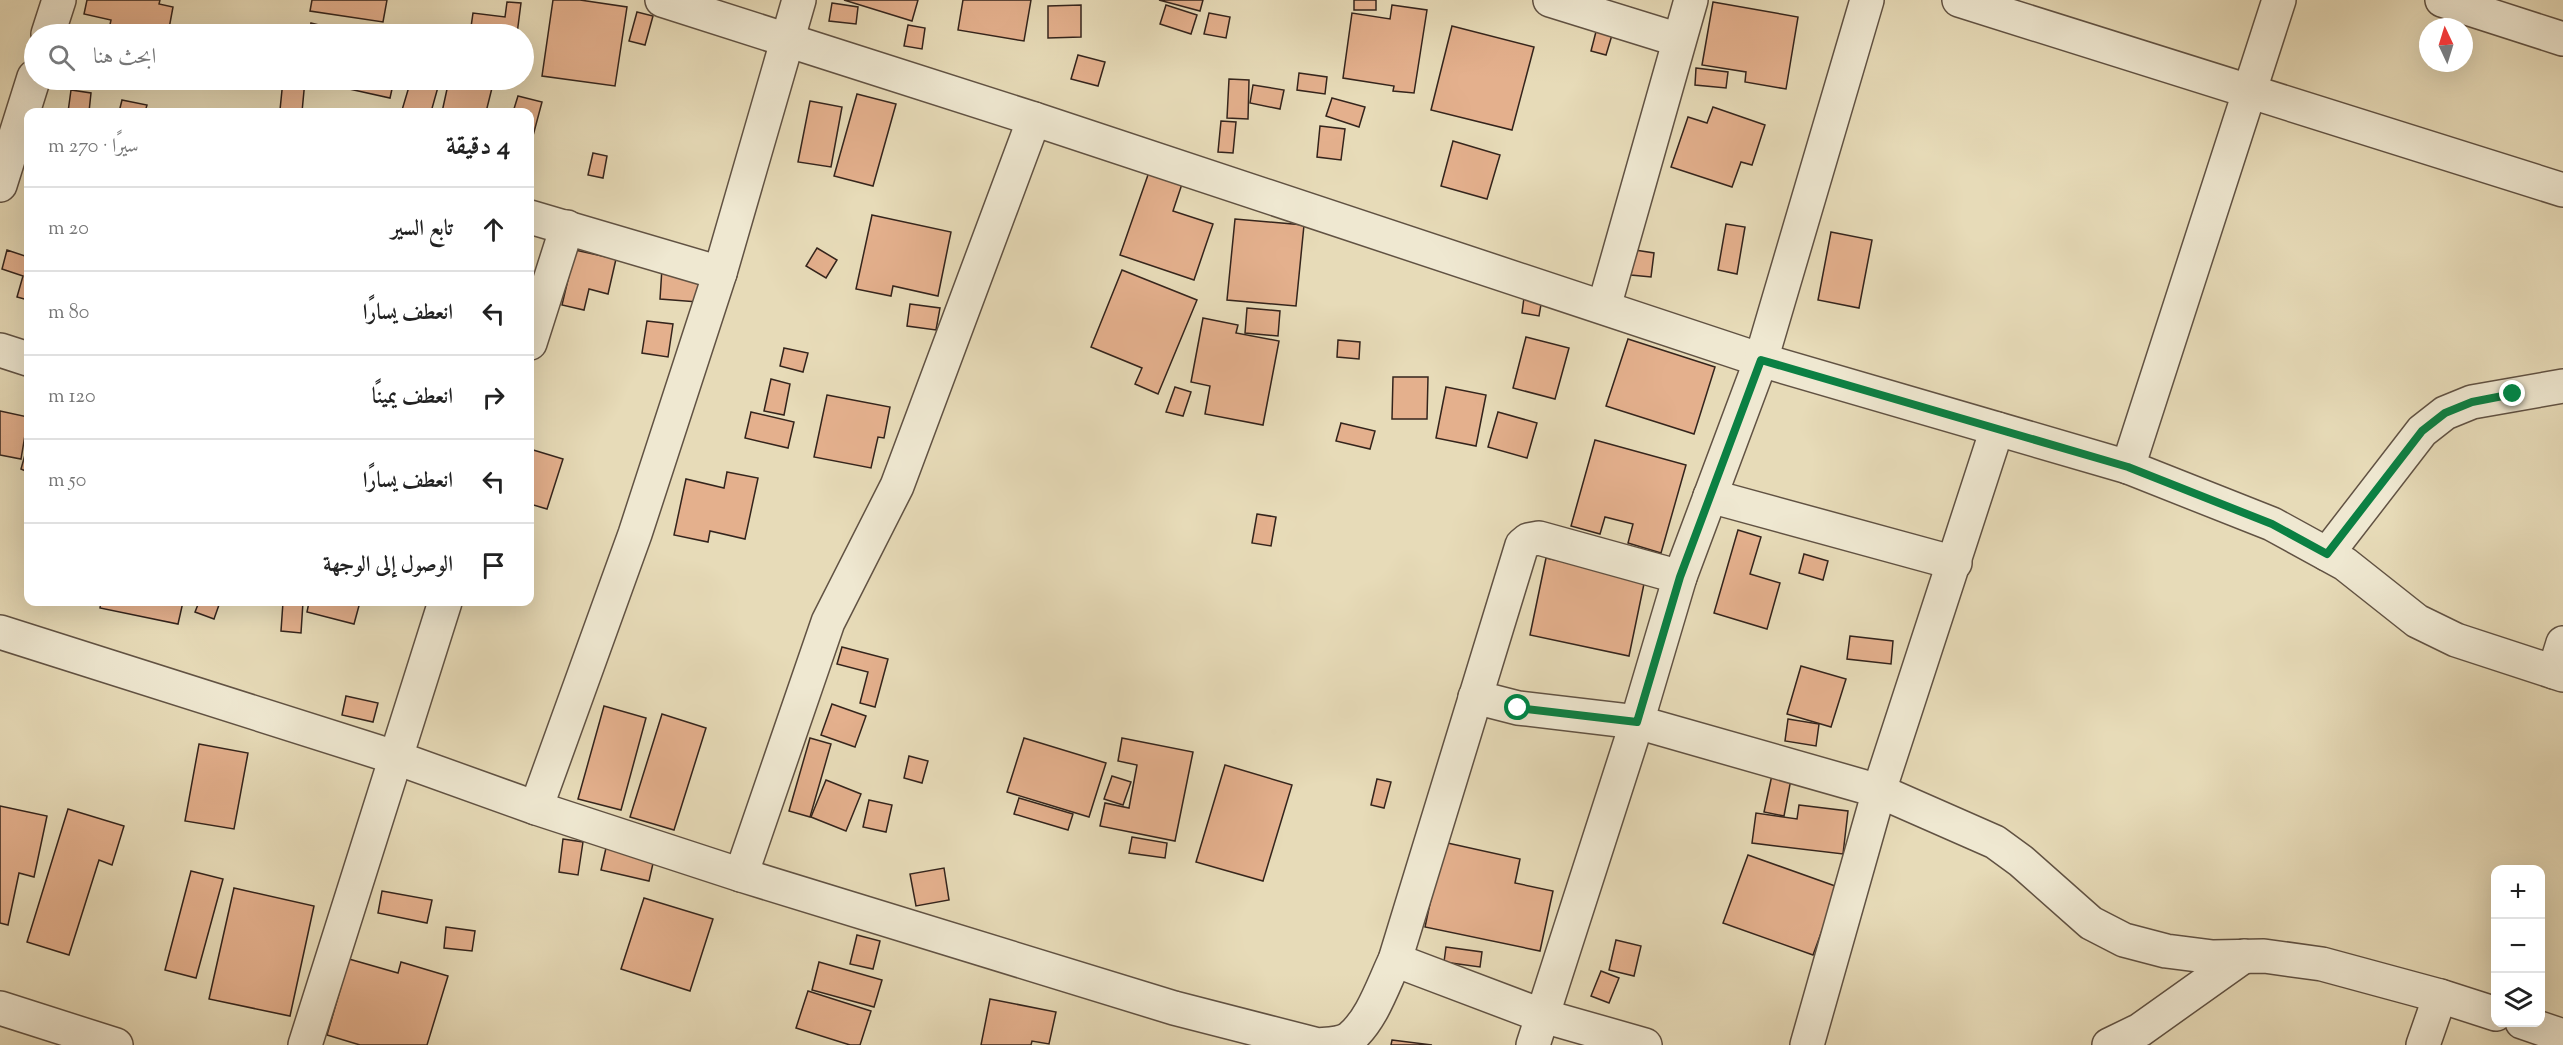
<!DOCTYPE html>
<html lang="ar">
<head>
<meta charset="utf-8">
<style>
	:root { --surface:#fff; --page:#f6f6f6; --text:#222; --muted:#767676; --line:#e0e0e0 }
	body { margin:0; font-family:"Sorts Mill Goudy",Amiri,serif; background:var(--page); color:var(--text); direction:rtl }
	.controls { position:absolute; right:18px; bottom:18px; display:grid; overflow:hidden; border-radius:12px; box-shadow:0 6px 24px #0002 }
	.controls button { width:54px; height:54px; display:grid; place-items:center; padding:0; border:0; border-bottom:2px solid var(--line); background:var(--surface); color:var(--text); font:30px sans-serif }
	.compass { position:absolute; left:2419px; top:18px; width:54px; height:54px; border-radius:50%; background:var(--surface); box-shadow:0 6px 24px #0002; rotate:356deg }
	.stop { position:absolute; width:18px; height:18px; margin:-14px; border:4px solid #0b8043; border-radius:50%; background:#fff }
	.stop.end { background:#0b8043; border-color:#fff; box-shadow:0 2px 6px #0008 }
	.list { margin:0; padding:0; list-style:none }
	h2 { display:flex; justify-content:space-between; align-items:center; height:78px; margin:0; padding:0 24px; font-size:26px }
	h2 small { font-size:20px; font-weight:400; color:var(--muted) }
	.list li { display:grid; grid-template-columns:39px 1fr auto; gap:18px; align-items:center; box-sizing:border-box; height:84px; padding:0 24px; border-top:2px solid var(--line) }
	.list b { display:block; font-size:22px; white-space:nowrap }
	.list em { font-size:20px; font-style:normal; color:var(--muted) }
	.icon { flex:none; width:33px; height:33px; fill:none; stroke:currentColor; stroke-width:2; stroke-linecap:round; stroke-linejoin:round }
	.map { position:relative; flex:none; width:2563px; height:1045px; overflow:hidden; direction:ltr }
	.search { position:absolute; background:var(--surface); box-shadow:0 6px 24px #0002; left:24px; top:24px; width:510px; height:66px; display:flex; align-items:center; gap:15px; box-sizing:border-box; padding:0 21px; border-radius:33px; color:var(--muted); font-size:22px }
	.panel { position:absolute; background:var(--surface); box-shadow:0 6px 24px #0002; left:24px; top:108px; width:510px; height:498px; border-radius:12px; direction:rtl }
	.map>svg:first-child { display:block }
	.building { fill:#e4b08d; stroke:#34241c; stroke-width:1.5 }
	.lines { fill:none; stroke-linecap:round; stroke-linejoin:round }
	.minor-casing { stroke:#615243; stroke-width:36 }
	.minor { stroke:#efe8d1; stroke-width:33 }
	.route { stroke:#0b8043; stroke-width:8 }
</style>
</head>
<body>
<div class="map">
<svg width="2563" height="1045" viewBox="0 0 2563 1045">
	<rect width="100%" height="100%" fill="#e7dbb8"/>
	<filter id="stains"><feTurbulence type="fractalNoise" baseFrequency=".00333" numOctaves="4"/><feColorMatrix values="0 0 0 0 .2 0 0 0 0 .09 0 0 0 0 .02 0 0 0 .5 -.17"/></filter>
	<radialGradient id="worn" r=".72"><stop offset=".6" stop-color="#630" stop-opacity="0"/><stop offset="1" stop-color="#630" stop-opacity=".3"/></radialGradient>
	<!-- building -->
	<g class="building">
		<path d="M87,0H160L159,4L173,7L168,34H108L111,20L84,14Z"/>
		<path d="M312,0H387L383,22L310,11Z"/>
		<path d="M553,0H580L627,7L615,86L542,76Z"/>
		<path d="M844,0H918L912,21Z"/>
		<path d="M963,0H1031L1024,41L958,30Z"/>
		<path d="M1159,0H1203L1200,11Z"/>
		<rect x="1354" y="0" width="22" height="10"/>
		<path d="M507,2L521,3L517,34H470L473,13L505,17Z"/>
		<path d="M1713,2L1798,17L1786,89L1745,82L1746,72L1702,65Z"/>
		<path d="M832,3L858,7L856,24L829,21Z"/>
		<path d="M1081,5V37L1048,38V6Z"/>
		<path d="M1166,5L1197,15L1191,34L1160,24Z"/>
		<path d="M1392,5L1427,10L1414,93L1393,91L1394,86L1343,78L1352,13L1390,19Z"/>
		<path d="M637,12L653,16L645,45L629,41Z"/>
		<path d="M1209,13L1230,17L1226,38L1204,34Z"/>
		<path d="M1599,20L1615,25L1606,55L1591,51Z"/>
		<path d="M311,23L339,30L338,34H308Z"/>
		<path d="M908,25L925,28L922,49L904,46Z"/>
		<path d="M1452,26L1534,47L1512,130L1431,110Z"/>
		<path d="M1078,55L1105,62L1098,86L1071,79Z"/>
		<path d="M1696,68L1728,72L1726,88L1695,85Z"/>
		<path d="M1299,73L1327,77L1325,94L1297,90Z"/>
		<path d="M1229,79L1249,80L1248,119L1227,118Z"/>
		<path d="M283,80H305L302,112L280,110Z"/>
		<path d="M332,80H394L390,98L331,85Z"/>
		<path d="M411,80H440L431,112L402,110Z"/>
		<path d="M449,80H494L486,112H442Z"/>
		<path d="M1253,85L1284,90L1280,109L1250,103Z"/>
		<path d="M71,90L91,93L89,112H68Z"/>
		<path d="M857,94L896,104L873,186L834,176Z"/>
		<path d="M518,96L542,102L530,147V112H513Z"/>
		<path d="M1332,98L1365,107L1359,127L1326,116Z"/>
		<path d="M122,100L147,105L145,112H119Z"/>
		<path d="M810,101L842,107L831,167L798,162Z"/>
		<path d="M1713,107L1765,125L1752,165L1741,162L1732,187L1671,167L1688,117L1707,123Z"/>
		<path d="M1221,121L1236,122L1233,153L1218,152Z"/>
		<path d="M1320,126L1345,129L1341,160L1317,157Z"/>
		<path d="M1453,141L1500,155L1487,199L1441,186Z"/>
		<path d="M593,153L607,156L603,178L588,175Z"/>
		<path d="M1149,172L1182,184L1173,211L1213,224L1194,280L1120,255Z"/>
		<path d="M872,215L951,232L938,296L893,286L891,296L856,289Z"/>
		<path d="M1235,219L1304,225L1296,306L1227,300Z"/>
		<path d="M1726,224L1745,227L1737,274L1718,270Z"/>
		<path d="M1831,232L1872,240L1859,308L1818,300Z"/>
		<path d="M817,248L837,260L826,278L806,266Z"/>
		<path d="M7,250L28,257V300L17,297L23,276L2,269Z"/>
		<path d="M575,250L616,259L608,294L589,289L584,310L562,305Z"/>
		<path d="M1635,250L1654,253L1651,277L1631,275Z"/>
		<path d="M662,268L700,270L698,302L660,299Z"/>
		<path d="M1122,270L1197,300L1158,394L1135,384L1142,368L1091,347Z"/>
		<path d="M1525,290L1543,293L1539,316L1522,313Z"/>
		<path d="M910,304L940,308L936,330L907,326Z"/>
		<path d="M1247,308L1280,311L1278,336L1245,333Z"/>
		<path d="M1203,318L1238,325L1236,333L1279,341L1263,425L1205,414L1210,386L1191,382Z"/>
		<path d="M647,321L673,324L668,357L642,353Z"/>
		<path d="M1526,337L1569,348L1555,399L1513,388Z"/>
		<path d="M1628,339L1715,367L1694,434L1606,406Z"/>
		<path d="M1338,340L1360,342L1359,359L1337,357Z"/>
		<path d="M784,348L808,353L803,372L780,366Z"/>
		<path d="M1393,377H1428L1427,419H1392Z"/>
		<path d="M771,379L790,384L784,415L764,411Z"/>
		<path d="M1175,387L1191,392L1183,416L1166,412Z"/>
		<path d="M1446,387L1486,395L1476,446L1436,438Z"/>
		<path d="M827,395L890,407L884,438L878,437L871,468L814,457Z"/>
		<path d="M0,411L28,417L21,459L0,455Z"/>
		<path d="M751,412L794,422L788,448L745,438Z"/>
		<path d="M1498,412L1537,423L1527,458L1488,447Z"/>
		<path d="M1341,423L1375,431L1370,449L1336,441Z"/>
		<path d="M1595,440L1686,465L1661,553L1628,543L1633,524L1605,517L1600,534L1571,526Z"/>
		<path d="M28,444V472L21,469Z"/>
		<path d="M530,449L563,459L547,509L530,504Z"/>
		<path d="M727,472L758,478L745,539L710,531L708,542L674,535L686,479L724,488Z"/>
		<path d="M1257,514L1276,517L1271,546L1252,543Z"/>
		<path d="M1738,530L1761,537L1750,574L1780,583L1767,629L1714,613Z"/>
		<path d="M1804,554L1828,561L1823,580L1799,573Z"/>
		<path d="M1546,558L1645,579L1629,656L1530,635Z"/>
		<path d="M101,602H183L178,624L100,608Z"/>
		<path d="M199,602H220L214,619L195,612Z"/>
		<path d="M283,602H303L301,633L281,631Z"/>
		<path d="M309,602H360L354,624L307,612Z"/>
		<path d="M1850,636L1893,641L1891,664L1847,659Z"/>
		<path d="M842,647L888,659L875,707L860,703L868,672L837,664Z"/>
		<path d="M1801,666L1846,679L1831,727L1787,714Z"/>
		<path d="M346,696L378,703L373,722L342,715Z"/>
		<path d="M832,704L866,716L855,747L821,735Z"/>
		<path d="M604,706L646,718L621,810L578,799Z"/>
		<path d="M662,714L706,728L674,830L630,817Z"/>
		<path d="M1788,719L1819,724L1816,746L1785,741Z"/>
		<path d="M810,738L831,744L810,817L789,811Z"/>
		<path d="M1024,738L1106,763L1089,817L1007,792Z"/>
		<path d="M1122,738L1193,752L1175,841L1100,826L1105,803L1129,808L1137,765L1118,761Z"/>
		<path d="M199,744L248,753L234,829L185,821Z"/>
		<path d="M909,756L928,761L922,783L904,778Z"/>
		<path d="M1225,765L1292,785L1263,881L1196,862Z"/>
		<path d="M1772,775L1791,779L1784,816L1764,812Z"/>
		<path d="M1112,776L1131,782L1123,805L1104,799Z"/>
		<path d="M1377,779L1391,782L1384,808L1371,805Z"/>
		<path d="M826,780L861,794L846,831L811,817Z"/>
		<path d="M1019,798L1073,814L1068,830L1014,814Z"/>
		<path d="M869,800L892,805L886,832L863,827Z"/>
		<path d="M1799,805L1848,811L1843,854L1752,843L1756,813L1797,819Z"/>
		<path d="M0,806L47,816L34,877L19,873L8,925L0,923Z"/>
		<path d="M68,809L124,826L112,865L99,860L69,955L27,942Z"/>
		<path d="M1132,837L1167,843L1165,858L1129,853Z"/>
		<path d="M563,839L583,842L578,875L559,872Z"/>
		<path d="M1443,842L1520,859L1515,883L1553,891L1540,951L1425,927Z"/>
		<path d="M606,848L654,859L649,881L601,870Z"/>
		<path d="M1748,855L1838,887L1813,955L1723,923Z"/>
		<path d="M944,868L949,900L916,906L910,874Z"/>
		<path d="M191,871L223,879L196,978L165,970Z"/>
		<path d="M234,888L314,906L290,1016L209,999Z"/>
		<path d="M382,891L432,900L427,923L378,913Z"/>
		<path d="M644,898L713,919L690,991L621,969Z"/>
		<path d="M446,927L475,931L472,951L444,948Z"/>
		<path d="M857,935L880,941L873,969L850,964Z"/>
		<path d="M1616,940L1641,946L1634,976L1609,970Z"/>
		<path d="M1446,947L1482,952L1480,967L1444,962Z"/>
		<path d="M349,959L398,973L401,962L448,976L427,1045H360L327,1035Z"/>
		<path d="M819,962L882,980L874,1007L812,990Z"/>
		<path d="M1601,971L1619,978L1609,1003L1591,996Z"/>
		<path d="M808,991L871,1011L860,1045H850L796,1028Z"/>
		<path d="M990,999L1056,1012L1049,1044L1032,1041L1031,1045H981Z"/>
		<path d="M1392,1040L1432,1045H1391Z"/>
	</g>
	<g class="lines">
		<!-- minor casing -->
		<g class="minor-casing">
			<g id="minor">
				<path d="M662,0L1034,119L1761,360L2128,467L2272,524L2345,564L2417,621L2456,640L2563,675"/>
				<path d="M1550,0L1679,40"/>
				<path d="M1959,0L2563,190"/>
				<path d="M2442,0L2563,39"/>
				<path d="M48,34L59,0"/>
				<path d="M0,185L34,77"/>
				<path d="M530,217L720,273"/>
				<path d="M1604,307L1691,0"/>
				<path d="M530,343L567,227"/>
				<path d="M0,350L28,359"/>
				<path d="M2128,467L2279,0"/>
				<path d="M1710,496L1955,563"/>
				<path d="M2327,554L2422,431L2445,413L2472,402L2563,386"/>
				<path d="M0,632L394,757L536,808L741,875L1174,1008L1318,1045C1328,1044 1342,1044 1350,1038C1372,1020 1383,985 1395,960L1522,545L1528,540L1539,538L1680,577"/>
				<path d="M2554,672L2563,643"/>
				<path d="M1475,697L1518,708L1637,722L1879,791L1995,842L2021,861L2091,923L2124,940L2166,951L2213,957L2264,956L2322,964L2440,996L2496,1014"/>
				<path d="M536,808L635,534L720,273L799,0"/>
				<path d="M741,875L828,622L897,486L1034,119"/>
				<path d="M1395,960L1543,1016L1645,1045"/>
				<path d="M0,1008L116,1045"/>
				<path d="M2522,1022L2563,1036"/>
				<path d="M305,1045L445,602"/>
				<path d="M1533,1045L1637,722L1680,577L1761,360L1867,0"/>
				<path d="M1807,1045L1879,791L1997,429"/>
				<path d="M2109,1045L2140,1030L2244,956"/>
				<path d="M2423,1045L2440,996"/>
			</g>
		</g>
		<!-- minor -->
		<use href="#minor" class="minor"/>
	</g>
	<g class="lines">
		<!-- route -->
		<path class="route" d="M1518,708L1637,722L1680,577L1761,360L2128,467L2272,524L2327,554L2422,431L2445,413L2472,402L2513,394"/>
	</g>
	<rect width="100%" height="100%" filter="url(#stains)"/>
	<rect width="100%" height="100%" fill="url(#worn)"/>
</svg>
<div class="controls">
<button>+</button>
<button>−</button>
<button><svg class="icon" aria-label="layers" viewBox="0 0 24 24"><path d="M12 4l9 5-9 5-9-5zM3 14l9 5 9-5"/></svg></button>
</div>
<svg class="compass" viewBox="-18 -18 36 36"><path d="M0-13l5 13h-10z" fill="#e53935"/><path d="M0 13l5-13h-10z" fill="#767676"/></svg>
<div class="stop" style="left:1518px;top:708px"></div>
<div class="stop end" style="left:2513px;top:394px"></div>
<div class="search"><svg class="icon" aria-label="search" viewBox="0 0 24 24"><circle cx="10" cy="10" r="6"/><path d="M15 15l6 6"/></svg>ابحث هنا</div>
<section class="panel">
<h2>4 دقيقة<small>سيرًا · 270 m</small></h2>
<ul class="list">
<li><svg class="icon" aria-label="ahead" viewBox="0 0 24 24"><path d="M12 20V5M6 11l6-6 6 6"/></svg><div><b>تابع السير</b></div><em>20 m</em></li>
<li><svg class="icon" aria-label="left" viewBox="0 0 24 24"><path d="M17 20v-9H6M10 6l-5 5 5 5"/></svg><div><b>انعطف يسارًا</b></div><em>80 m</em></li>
<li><svg class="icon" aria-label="right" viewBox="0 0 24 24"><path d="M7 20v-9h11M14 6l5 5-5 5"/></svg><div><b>انعطف يمينًا</b></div><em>120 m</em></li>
<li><svg class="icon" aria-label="left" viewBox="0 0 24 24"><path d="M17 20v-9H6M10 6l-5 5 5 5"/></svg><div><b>انعطف يسارًا</b></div><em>50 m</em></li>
<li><svg class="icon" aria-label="arrive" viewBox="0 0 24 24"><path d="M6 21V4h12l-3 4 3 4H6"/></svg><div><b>الوصول إلى الوجهة</b></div></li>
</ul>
</section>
</div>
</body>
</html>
